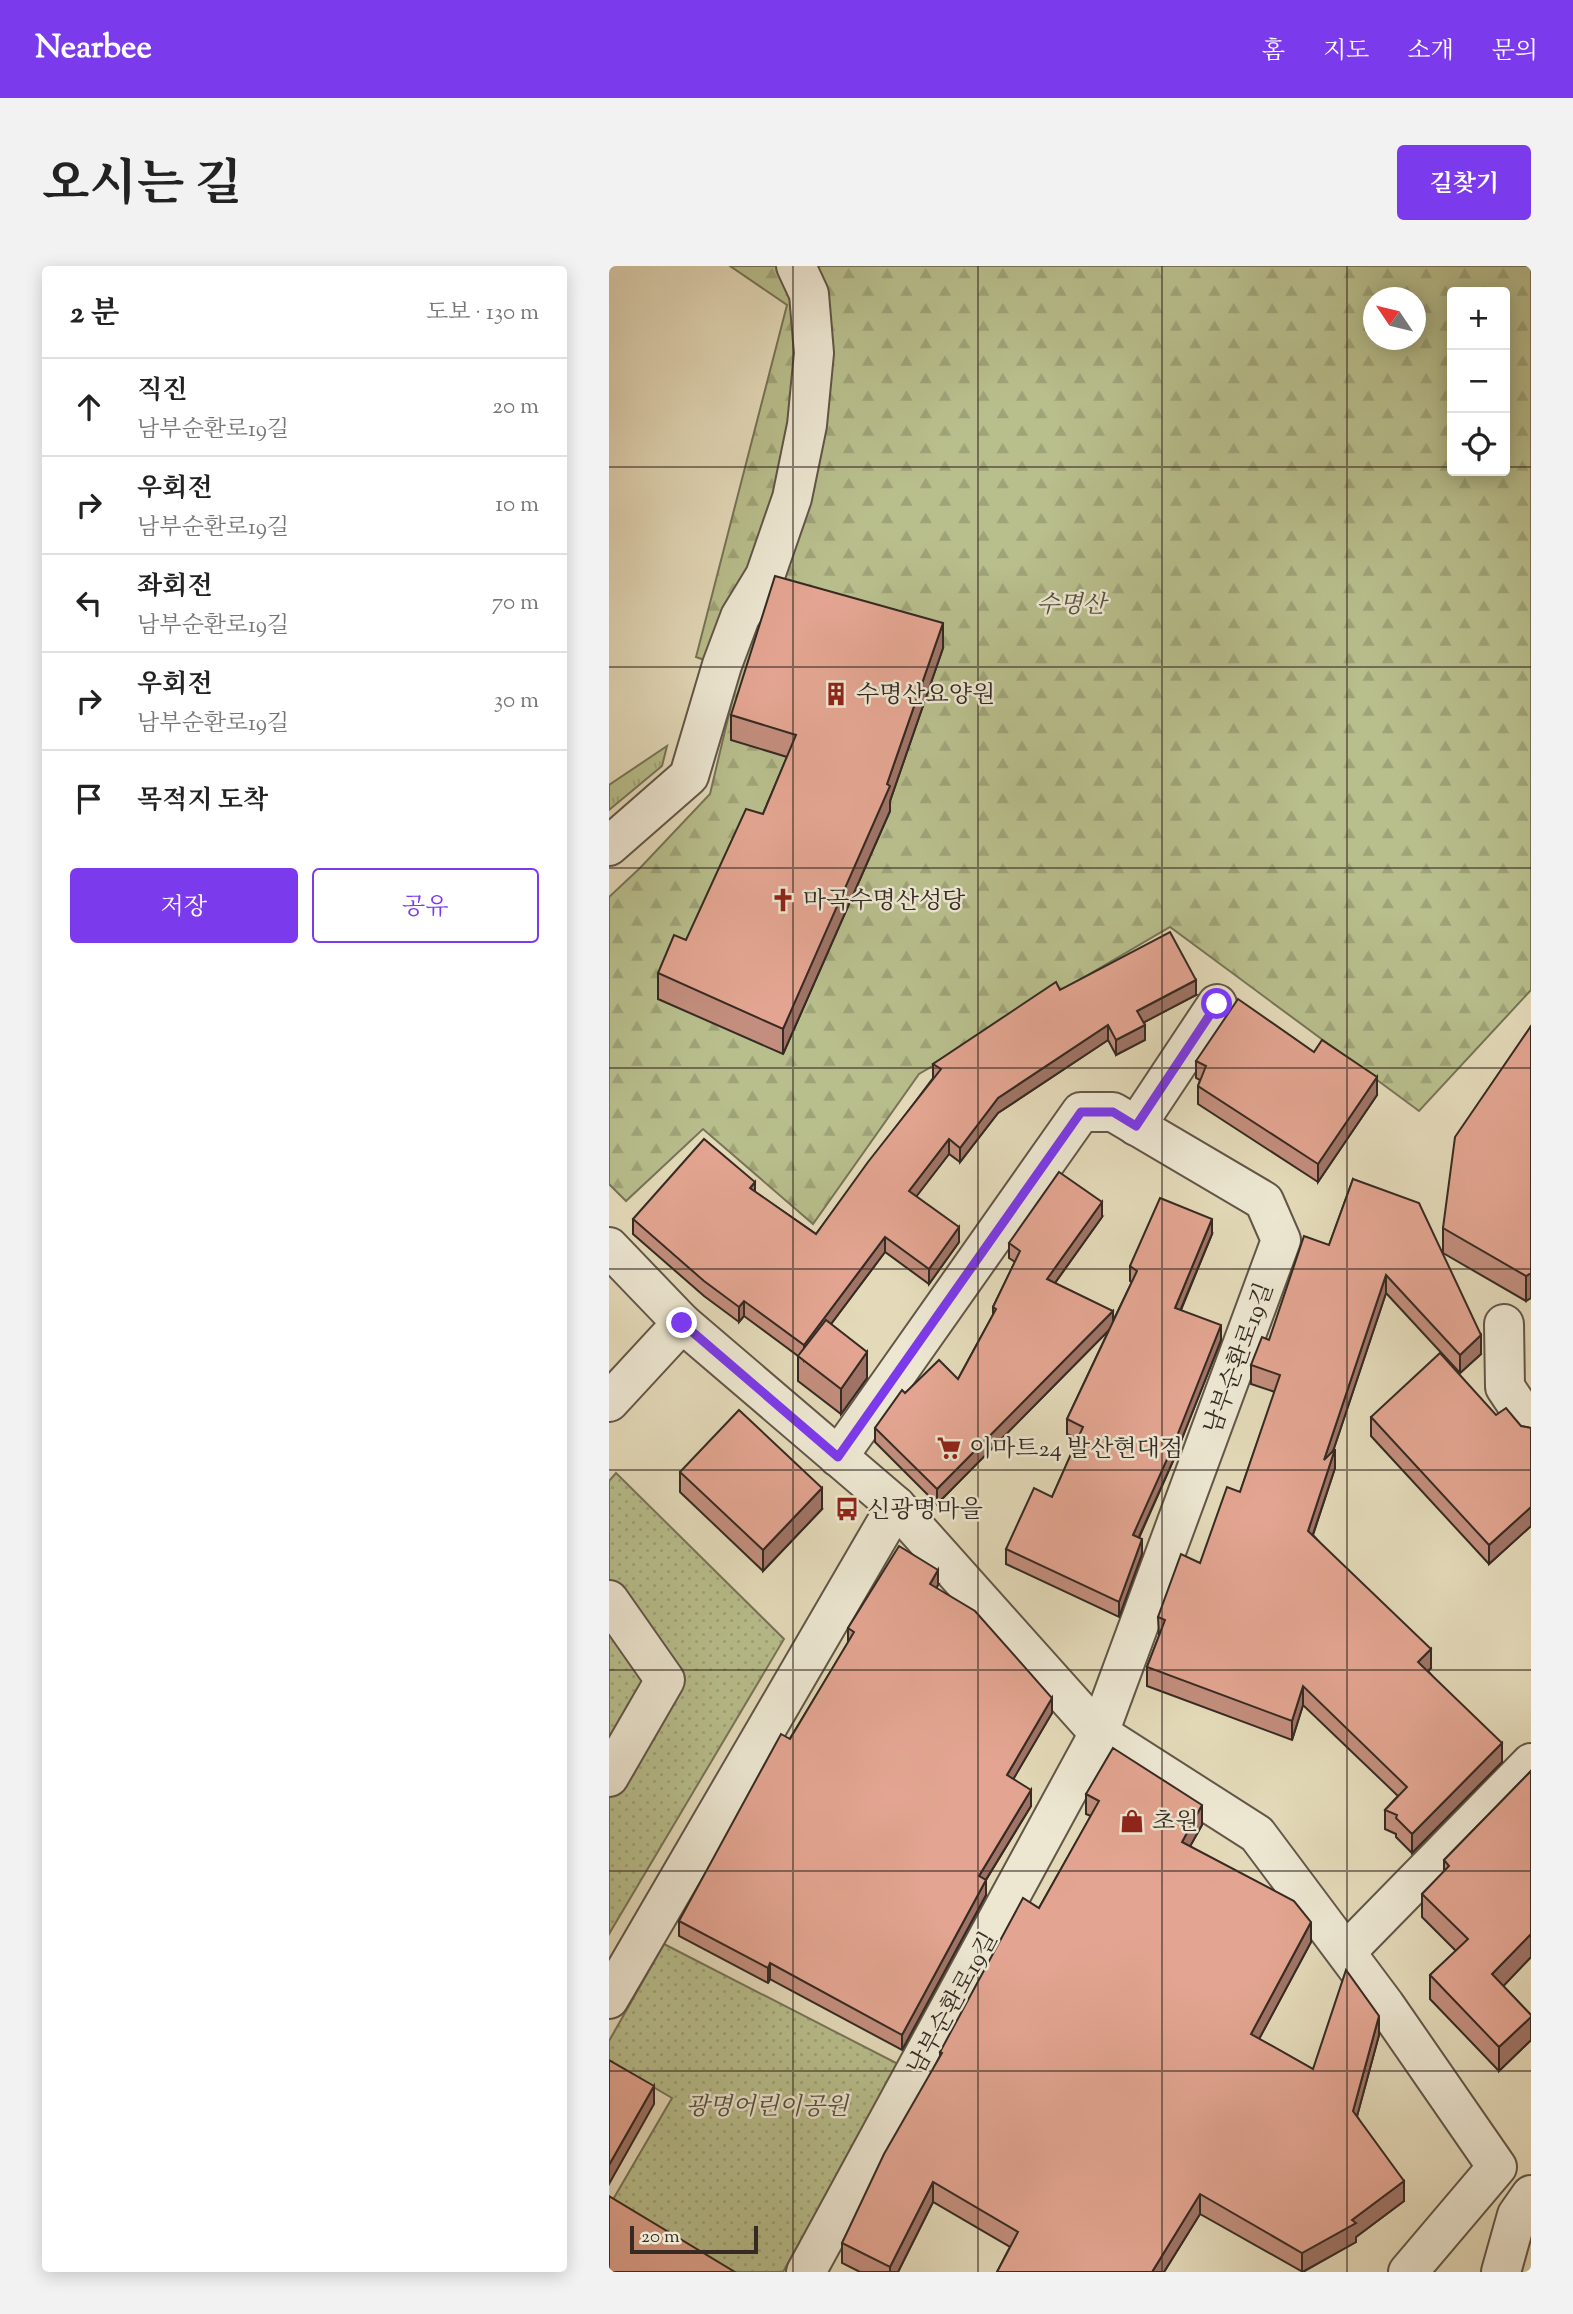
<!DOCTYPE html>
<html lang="ko">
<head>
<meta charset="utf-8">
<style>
	:root { --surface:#fff; --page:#f2f2f2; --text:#222; --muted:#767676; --line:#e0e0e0; --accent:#7c3aed }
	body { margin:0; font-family:"Sorts Mill Goudy","Noto Serif KR",serif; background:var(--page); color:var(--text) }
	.controls { position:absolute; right:21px; top:21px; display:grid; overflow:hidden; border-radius:7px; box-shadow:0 4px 18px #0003 }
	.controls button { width:63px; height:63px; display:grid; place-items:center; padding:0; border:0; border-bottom:2px solid var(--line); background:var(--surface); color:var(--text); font:35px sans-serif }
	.compass { position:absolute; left:754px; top:21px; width:63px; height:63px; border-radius:50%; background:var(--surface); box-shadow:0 4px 18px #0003; rotate:305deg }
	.scale { position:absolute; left:21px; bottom:18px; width:128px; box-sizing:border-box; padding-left:7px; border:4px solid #362a23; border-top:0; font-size:19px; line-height:24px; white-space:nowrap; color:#362a23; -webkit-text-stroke:5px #ede7d2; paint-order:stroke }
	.stop { position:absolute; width:21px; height:21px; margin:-16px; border:5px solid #7c3aed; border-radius:50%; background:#fff }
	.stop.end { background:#7c3aed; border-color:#fff; box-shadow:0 2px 7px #0008 }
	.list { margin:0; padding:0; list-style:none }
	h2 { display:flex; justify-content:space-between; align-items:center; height:91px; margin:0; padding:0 28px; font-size:30px }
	h2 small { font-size:23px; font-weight:400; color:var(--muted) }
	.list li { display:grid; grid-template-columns:46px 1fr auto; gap:21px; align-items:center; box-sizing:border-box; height:98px; padding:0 28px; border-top:2px solid var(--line) }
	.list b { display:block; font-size:26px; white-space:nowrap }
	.list p { margin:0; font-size:23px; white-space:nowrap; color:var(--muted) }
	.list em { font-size:23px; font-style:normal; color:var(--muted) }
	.actions { display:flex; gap:14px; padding:21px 28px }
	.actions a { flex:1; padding:16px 0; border:2px solid var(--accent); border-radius:7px; text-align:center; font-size:24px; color:var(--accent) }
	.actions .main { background:var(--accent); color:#fff }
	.icon { flex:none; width:38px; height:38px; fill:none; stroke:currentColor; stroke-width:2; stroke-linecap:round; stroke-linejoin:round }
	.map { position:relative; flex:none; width:922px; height:2006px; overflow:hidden; border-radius:7px }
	header { display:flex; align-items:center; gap:42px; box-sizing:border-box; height:98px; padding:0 35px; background:var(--accent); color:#fff }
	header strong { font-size:33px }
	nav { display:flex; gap:38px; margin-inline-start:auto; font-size:24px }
	.intro { display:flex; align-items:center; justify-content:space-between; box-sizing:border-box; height:168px; padding:0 42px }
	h1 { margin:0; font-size:49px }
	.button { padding:18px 32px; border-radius:7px; background:var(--accent); color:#fff; font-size:24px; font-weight:700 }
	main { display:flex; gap:42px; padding:0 42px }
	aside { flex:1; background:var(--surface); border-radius:7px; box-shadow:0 4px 18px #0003 }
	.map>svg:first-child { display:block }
	.grass { fill:url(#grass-tufts); stroke:#777458; stroke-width:2 }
	.forest { fill:url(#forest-firs); stroke:#777458; stroke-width:2; fill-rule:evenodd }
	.park { fill:url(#park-dots); stroke:#777458; stroke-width:2 }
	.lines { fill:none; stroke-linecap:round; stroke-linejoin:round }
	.minor-casing { stroke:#625648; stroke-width:42 }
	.minor { stroke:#ede7d2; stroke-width:38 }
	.wall { fill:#c38e7d; stroke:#362a23; stroke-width:2 }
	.shaded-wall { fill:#9f7466; stroke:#362a23; stroke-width:2 }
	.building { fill:#e3a591; stroke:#362a23; stroke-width:2 }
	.route { stroke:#7c3aed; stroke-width:9 }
	.grid { fill:none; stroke:#362a23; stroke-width:2; stroke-opacity:0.55 }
	.labels { text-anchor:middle; stroke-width:5; stroke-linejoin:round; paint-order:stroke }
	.park-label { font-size:24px; font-style:italic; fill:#564f3d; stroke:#ede7d2 }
	.poi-label { font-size:24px; fill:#362a23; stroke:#ede7d2; text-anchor:start }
	.street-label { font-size:24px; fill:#362a23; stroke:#ede7d2 }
</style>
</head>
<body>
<header>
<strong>Nearbee</strong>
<nav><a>홈</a><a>지도</a><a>소개</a><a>문의</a></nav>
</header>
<div class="intro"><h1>오시는 길</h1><a class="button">길찾기</a></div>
<main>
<aside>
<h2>2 분<small>도보 · 130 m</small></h2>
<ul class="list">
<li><svg class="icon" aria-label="ahead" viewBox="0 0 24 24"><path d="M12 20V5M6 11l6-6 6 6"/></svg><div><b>직진</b><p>남부순환로19길</p></div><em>20 m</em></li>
<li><svg class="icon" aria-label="right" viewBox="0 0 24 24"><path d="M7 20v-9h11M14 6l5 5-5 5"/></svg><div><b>우회전</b><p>남부순환로19길</p></div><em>10 m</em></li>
<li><svg class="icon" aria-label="left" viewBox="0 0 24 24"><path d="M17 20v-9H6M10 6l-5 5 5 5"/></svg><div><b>좌회전</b><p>남부순환로19길</p></div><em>70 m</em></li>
<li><svg class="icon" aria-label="right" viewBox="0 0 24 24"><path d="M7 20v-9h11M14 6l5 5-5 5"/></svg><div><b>우회전</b><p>남부순환로19길</p></div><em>30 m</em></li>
<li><svg class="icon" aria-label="arrive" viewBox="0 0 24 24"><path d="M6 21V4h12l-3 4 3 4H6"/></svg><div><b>목적지 도착</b></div></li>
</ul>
<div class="actions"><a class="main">저장</a><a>공유</a></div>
</aside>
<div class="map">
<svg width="922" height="2006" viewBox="0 0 922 2006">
	<defs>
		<pattern id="grass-tufts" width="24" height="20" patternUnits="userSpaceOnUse" patternTransform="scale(1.75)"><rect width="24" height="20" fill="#b8be8c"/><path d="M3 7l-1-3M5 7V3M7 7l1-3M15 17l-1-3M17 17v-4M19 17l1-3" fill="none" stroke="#9fa378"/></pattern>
		<pattern id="forest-firs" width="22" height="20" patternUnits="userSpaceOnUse" patternTransform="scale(1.75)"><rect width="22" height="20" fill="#b8be8c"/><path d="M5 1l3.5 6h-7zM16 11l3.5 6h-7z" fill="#9fa378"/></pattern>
		<pattern id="park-dots" width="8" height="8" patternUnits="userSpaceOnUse" patternTransform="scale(1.75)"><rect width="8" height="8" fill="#b8be8c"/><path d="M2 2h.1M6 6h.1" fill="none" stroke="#9fa378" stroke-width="1.8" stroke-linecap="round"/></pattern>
	</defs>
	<rect width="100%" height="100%" fill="#e4dab9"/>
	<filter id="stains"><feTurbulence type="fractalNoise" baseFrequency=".00286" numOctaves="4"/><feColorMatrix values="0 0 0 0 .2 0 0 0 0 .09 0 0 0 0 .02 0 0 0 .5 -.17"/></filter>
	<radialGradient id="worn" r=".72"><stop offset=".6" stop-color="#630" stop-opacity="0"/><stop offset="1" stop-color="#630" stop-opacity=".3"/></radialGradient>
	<!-- grass -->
	<path class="grass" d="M58,480L53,500L0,544V519Z"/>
	<!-- forest -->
	<path class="forest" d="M121,0H922V724L810,845L561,661L310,808L204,958L94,863L17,935L0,918V631L31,602L101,528L130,406L87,391L178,39ZM843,26H896V205H843ZM764,32H806V74H764Z"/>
	<!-- park -->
	<g class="park">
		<path d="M7,1207L175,1373L0,1668V1215Z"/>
		<path d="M55,1678L291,1799L174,2006H115L2,1937L63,1832L0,1795V1775Z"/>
	</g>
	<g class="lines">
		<!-- minor casing -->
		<g class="minor-casing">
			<g id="minor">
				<path d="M0,580L80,510L113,399L131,351L156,310L183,232L198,159L205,87L200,28L187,0"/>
				<path d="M527,860L608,738"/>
				<path d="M0,981L73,1057L287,1240L490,1467L648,1568L776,1739L888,1901L799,2006"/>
				<path d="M895,1058L896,1121L922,1160"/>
				<path d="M0,1136L73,1057"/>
				<path d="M0,1334L56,1414L0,1511"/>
				<path d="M737,1686L922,1497"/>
				<path d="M0,1733L287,1240"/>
				<path d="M197,2006L490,1467L672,974L655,935L504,846H472L229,1191"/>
				<path d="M892,2006L908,1949L922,1929"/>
			</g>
		</g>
		<!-- minor -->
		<use href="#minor" class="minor"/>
	</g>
	<!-- wall -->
	<g class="wall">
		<path d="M334,382L281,535V545L174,788L49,733V707L77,674L154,548L178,491L122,474V449Z"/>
		<path d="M451,724L587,729L535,756L536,774L507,789L499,774L389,847L351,896L340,888L307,930L350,976L320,1018L276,986L222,1058L258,1112L232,1148L189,1115V1090L135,1050L130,1056L95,1030L24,968V953L146,926L207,968L324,812V798Z"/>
		<path d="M922,760L917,1035L834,987V962Z"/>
		<path d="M705,786L768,829L709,916L589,838V820L591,814L587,812V795Z"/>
		<path d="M744,913L872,1088L851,1107L777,1027L724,1185L726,1202L704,1269L822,1402L819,1405L893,1496L803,1587L787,1571V1568L776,1563V1544L789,1530L694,1439L683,1474L538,1420V1401L550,1370L549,1351L591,1297L631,1226L666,1126L642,1118V1099L660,1074L720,979Z"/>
		<path d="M493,951L446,1017L504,1055L523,1016L521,1015V1000L603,968L572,1044L612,1074L564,1195L530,1272L533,1288L510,1351L397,1298V1283L443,1231L469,1173L458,1168V1153L500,1064L328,1238L266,1176V1162L296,1127L349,1113L384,1049V1041L406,996L400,992V977Z"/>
		<path d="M887,1149L912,1160L922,1162V1260L880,1298L762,1170V1151Z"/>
		<path d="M71,1206L213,1243L154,1305L71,1226Z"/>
		<path d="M329,1319L327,1322L443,1447L404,1513L422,1540L377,1614V1629L293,1784L161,1713L159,1717L70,1670V1655L239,1377V1362Z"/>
		<path d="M922,1505V1691L894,1720L922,1749V1774L890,1805L821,1733V1709L847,1685L813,1651V1628L835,1606V1594Z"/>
		<path d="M477,1528L593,1559L581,1580L702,1676L650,1773L704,1803L770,1769L748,1850L795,1935L747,1971V1976L694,2006L591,1948L555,2006H388L401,1981L324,1936L289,2006H251L233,1997V1977L331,1790V1786L430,1642L482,1550L477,1548Z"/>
	</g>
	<!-- shaded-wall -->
	<g class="shaded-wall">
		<path d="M334,357V382L281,535V545L174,788V763L278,518Z"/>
		<path d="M587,714V729L528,760V745Z"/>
		<path d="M499,759V774L389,847L351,896V882L389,832Z"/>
		<path d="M536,759V774L507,789V774Z"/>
		<path d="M768,811V829L709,916V898Z"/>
		<path d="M340,873V888L300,940V925Z"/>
		<path d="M146,916V931L141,922Z"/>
		<path d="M493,936V951L438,1028V1013Z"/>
		<path d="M603,953V968L566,1057V1042Z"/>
		<path d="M350,961V976L320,1018V1003Z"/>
		<path d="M276,971V986L195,1094V1079Z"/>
		<path d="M922,1007V1032L917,1035V1010Z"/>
		<path d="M777,1009V1027L715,1212V1194Z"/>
		<path d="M135,1035V1050L130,1056V1041Z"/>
		<path d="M504,1045V1060L328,1238V1223Z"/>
		<path d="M612,1059V1074L564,1195L524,1284V1269Z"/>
		<path d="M872,1069V1088L851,1107V1089Z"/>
		<path d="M258,1086V1112L232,1148V1123Z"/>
		<path d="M726,1183V1202L699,1283V1265Z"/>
		<path d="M213,1222V1243L154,1305V1284Z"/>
		<path d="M922,1241V1260L880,1298V1279Z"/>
		<path d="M533,1273V1288L510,1351V1336Z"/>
		<path d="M329,1304V1319L321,1334V1318Z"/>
		<path d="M822,1383V1402L809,1415V1396Z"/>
		<path d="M694,1420V1439L683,1474V1455Z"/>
		<path d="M443,1432V1447L398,1524V1509Z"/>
		<path d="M893,1477V1496L803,1587V1568Z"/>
		<path d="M422,1524V1540L370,1625V1610Z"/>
		<path d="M593,1539V1559L573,1595V1576Z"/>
		<path d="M377,1614V1629L293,1784V1769Z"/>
		<path d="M702,1656V1676L642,1788V1768Z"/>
		<path d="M922,1668V1691L883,1732V1708Z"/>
		<path d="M161,1697V1713L159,1717V1702Z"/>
		<path d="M770,1750V1769L744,1865V1845Z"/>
		<path d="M922,1751V1774L890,1805V1781Z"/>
		<path d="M45,1820V1838L0,1918V1899Z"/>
		<path d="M795,1915V1935L747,1971V1976L693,2006V1987L743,1954Z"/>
		<path d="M324,1916V1936L289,2006H281V2001Z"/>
		<path d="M591,1928V1948L555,2006H543Z"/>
	</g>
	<!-- building -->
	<g class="building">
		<path d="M166,310L334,357L278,518L281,520L174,763L49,707L65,669L77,674L137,543L154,548L187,469L122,449Z"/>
		<path d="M561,666L587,714L528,745L536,759L507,774L499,759L389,832L351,882L340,873L300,925L350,961L320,1003L276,971L195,1079L135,1035L130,1041L95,1015L24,953L95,873L146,916L141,922L207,968L259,896L332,803L324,798L447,716L451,724Z"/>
		<path d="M629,733L705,786L713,774L768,811L709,898L589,820L597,800L587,795Z"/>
		<path d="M922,760V1007L917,1010L834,962L846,871Z"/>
		<path d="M450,906L493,936L438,1013L504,1045L328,1223L266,1162L293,1124L296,1127L330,1094L349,1113L387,1043L384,1041L411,985L400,977Z"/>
		<path d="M744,913L810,937L872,1069L851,1089L777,1009L715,1194L726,1183L699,1265L822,1383L809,1396L893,1477L803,1568L787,1552L788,1549L776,1544L798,1521L694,1420L683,1455L538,1401L556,1354L549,1351L572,1288L591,1297L618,1221L631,1226L671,1109L642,1099L653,1071L660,1074L695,970L720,979Z"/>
		<path d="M551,932L603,953L566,1042L612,1059L564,1180L524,1269L533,1273L510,1336L397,1283L425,1222L443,1231L474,1161L458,1153L528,1005L521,1000Z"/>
		<path d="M217,1054L258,1086L232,1123L189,1090Z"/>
		<path d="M831,1087L887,1149L897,1142L912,1160L922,1162V1241L880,1279L762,1151Z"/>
		<path d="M130,1144L213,1222L154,1284L71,1206Z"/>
		<path d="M290,1280L329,1304L321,1318L366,1345L443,1432L398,1509L422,1524L370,1610L377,1614L293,1769L161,1697L159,1702L70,1655L172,1468L181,1473L245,1366L239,1362Z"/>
		<path d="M504,1482L593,1539L573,1576L685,1635L702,1656L642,1768L704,1803L737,1704L770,1750L744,1845L795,1915L743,1954L747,1957L693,1987L591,1928L543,2006H388L409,1966L324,1916L281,2001L233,1977L275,1888L333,1787L331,1786L414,1632L430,1642L490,1535L477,1528Z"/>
		<path d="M922,1505V1668L883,1708L922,1749V1751L890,1781L821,1709L859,1673L813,1628L840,1600L835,1594Z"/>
		<path d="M0,1794L45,1820L0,1899Z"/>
		<path d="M0,1930L126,2006H0Z"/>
	</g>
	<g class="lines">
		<!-- route -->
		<path class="route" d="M73,1057L229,1191L472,846H504L527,860L608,738"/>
	</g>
	<!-- grid -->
	<path class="grid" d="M184,0V2006M369,0V2006M553,0V2006M738,0V2006M0,201H843M896,201H922M0,401H922M0,602H922M0,802H922M0,1003H922M0,1204H922M0,1404H922M0,1605H922M0,1805H922"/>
	<!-- icons -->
	<defs>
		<g id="building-bare" transform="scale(1.89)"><path d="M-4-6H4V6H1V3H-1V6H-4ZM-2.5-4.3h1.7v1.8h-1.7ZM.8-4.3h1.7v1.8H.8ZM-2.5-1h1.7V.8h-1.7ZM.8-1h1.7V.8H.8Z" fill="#8f2418" stroke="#ede7d2" stroke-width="2.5" paint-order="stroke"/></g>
		<g id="church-bare" transform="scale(1.89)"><path d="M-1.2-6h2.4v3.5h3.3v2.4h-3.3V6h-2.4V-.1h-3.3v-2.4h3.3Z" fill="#8f2418" stroke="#ede7d2" stroke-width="2.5" paint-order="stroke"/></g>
		<g id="supermarket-bare" transform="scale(1.89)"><path d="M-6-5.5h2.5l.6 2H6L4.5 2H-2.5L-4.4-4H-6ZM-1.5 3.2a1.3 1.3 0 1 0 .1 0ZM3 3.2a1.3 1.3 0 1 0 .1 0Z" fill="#8f2418" stroke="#ede7d2" stroke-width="2.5" paint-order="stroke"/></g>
		<g id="bus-bare" transform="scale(1.89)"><path d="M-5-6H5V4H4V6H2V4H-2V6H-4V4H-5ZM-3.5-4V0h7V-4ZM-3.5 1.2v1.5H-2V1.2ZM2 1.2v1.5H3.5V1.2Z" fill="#8f2418" stroke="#ede7d2" stroke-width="2.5" paint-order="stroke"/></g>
		<g id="shop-bare" transform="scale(1.89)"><path d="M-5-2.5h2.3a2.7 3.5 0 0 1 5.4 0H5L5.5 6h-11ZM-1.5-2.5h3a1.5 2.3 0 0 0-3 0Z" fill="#8f2418" stroke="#ede7d2" stroke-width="2.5" paint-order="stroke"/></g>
	</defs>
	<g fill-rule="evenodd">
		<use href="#building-bare" x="227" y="428"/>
		<use href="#church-bare" x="174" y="634"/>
		<use href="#supermarket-bare" x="340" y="1182"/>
		<use href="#bus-bare" x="238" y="1243"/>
		<use href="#shop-bare" x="523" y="1555"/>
	</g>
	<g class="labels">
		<!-- park labels -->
		<g class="park-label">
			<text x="462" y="346">수명산</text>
			<text x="158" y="1848">광명어린이공원</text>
		</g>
		<!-- poi labels -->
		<g class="poi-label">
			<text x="247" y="436">수명산요양원</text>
			<text x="194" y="642">마곡수명산성당</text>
			<text x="360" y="1190">이마트24 발산현대점</text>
			<text x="258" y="1251">신광명마을</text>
			<text x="543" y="1563">초원</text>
		</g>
		<!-- street labels -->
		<g class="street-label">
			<text transform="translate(629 1092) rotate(-70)" y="8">남부순환로19길</text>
			<text transform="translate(343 1737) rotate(-61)" y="8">남부순환로19길</text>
		</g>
	</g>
	<rect width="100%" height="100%" filter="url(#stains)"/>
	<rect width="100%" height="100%" fill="url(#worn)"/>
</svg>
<div class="controls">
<button>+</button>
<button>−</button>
<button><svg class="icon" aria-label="locate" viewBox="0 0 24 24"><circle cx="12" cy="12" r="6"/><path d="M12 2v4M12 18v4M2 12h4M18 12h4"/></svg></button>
</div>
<svg class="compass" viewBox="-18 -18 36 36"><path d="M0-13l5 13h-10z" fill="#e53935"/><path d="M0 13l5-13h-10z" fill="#767676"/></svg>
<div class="scale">20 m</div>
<div class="stop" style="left:608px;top:738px"></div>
<div class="stop end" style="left:73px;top:1057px"></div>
</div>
</main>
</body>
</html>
